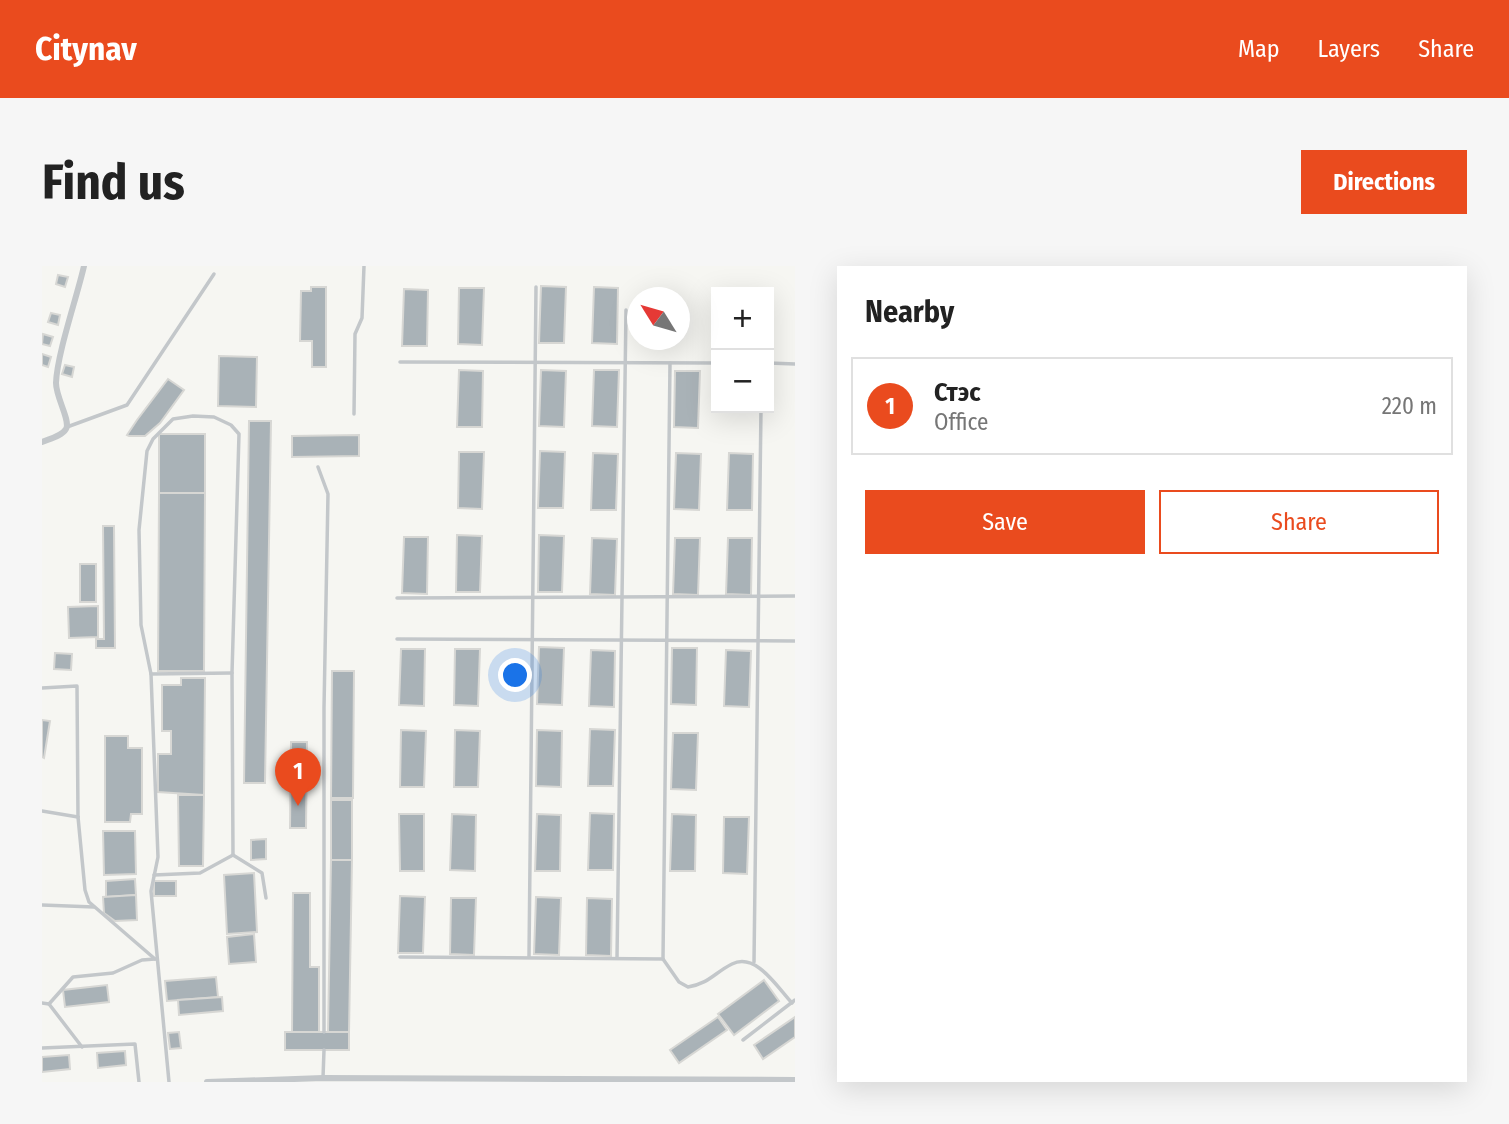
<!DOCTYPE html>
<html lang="en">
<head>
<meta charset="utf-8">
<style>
	:root { --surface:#fff; --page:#f6f6f6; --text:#222; --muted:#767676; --line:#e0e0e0; --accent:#ea4b1e }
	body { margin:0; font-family:"Fira Sans Condensed",sans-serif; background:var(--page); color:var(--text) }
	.controls { position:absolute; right:21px; top:21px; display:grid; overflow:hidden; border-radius:0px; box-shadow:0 7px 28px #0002 }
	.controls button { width:63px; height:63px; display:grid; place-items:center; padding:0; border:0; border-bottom:2px solid var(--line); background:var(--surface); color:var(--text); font:35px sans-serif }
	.compass { position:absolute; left:585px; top:21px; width:63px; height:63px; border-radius:50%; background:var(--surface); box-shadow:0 7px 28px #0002; rotate:307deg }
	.you { position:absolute; left:474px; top:410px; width:24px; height:24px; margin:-18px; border:5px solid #fff; border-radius:50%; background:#1a73e8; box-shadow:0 0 0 10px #1a73e833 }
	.badge { display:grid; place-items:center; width:46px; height:46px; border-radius:50%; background:var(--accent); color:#fff; font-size:23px; font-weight:700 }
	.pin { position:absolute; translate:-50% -58px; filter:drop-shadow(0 2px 4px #0008) }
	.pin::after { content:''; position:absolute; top:37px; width:24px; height:21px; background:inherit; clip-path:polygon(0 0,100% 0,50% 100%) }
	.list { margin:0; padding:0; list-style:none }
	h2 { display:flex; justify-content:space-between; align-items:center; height:91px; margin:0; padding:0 28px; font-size:30px }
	h2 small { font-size:23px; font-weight:400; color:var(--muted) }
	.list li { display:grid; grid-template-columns:46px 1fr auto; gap:21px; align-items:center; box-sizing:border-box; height:98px; margin:0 14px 14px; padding:0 14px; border:2px solid var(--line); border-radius:0px }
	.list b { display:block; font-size:26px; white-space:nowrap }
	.list p { margin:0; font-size:23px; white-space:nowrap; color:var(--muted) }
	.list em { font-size:23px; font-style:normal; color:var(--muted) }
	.actions { display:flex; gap:14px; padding:21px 28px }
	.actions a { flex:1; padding:16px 0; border:2px solid var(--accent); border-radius:0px; text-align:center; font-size:24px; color:var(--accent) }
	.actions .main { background:var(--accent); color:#fff }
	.map { position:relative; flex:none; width:753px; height:816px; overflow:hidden; border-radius:0px }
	header { display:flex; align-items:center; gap:42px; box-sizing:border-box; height:98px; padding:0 35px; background:var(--accent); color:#fff }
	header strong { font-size:33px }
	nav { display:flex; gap:38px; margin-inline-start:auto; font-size:24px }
	.intro { display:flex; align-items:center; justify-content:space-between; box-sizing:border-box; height:168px; padding:0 42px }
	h1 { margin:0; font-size:49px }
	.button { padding:18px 32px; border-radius:0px; background:var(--accent); color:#fff; font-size:24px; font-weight:700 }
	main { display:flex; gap:42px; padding:0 42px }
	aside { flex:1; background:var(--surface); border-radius:0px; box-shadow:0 7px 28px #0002 }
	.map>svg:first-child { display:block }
	.building { fill:#a9b2b7; stroke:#d7d7d4; stroke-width:2 }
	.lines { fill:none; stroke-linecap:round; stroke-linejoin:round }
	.service { stroke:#c3c7ca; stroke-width:3.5 }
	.minor { stroke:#c3c7ca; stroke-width:6 }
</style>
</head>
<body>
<header>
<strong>Citynav</strong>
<nav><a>Map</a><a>Layers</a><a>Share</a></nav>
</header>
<div class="intro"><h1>Find us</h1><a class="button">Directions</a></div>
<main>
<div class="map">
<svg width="753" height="816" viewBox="0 0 753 816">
	<rect width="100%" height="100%" fill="#f6f6f2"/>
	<!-- building -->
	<g class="building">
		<path d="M16,9L26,11L23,21L14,18Z"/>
		<path d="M499,20L524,21L522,77H497Z"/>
		<path d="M269,21H284V101H270V75H258L259,25H269Z"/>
		<path d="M552,21L576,22L575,78L550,77Z"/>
		<path d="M417,22H442L440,79L416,78Z"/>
		<path d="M362,23L386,24L385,80H360Z"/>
		<path d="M9,47L18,49L16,59L6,56Z"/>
		<path d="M1,68L11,71L8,80L0,78Z"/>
		<path d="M0,88L9,91L6,101L0,99Z"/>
		<path d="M177,90L215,91L214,141L176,140Z"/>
		<path d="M23,99L32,101L30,111L20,108Z"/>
		<path d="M417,104L441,105L440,161H415Z"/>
		<path d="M499,104L524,105L522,161L497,160Z"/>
		<path d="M552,104H577L575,161L550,160Z"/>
		<path d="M633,105H658L656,162L632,161Z"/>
		<path d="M126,113L142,124L118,157L103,170H87L85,169L95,154Z"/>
		<path d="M207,155H229L223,517H202Z"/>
		<rect x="117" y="168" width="46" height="59"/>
		<path d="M317,169V190L250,191V170Z"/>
		<path d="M498,185L523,186L521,242H496Z"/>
		<path d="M417,186H442L440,243L416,242Z"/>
		<path d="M551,187L576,188L574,244H549Z"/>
		<path d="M634,187L659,188L657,244L632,243Z"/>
		<path d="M687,187L711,188L710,244H685Z"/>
		<path d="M117,227H163L162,405H116Z"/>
		<path d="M61,260H72L73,382H54V373H62Z"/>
		<path d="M415,269L440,270L438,326H414Z"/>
		<path d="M497,269L522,270L520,326H496Z"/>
		<path d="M362,271H386L385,328L360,327Z"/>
		<path d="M550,272L575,273L573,329L548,328Z"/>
		<path d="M633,272H658L656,329L631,328Z"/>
		<path d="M686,272H710L709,329L684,328Z"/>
		<rect x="38" y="298" width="16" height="38"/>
		<path d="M56,340V371L27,372L26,341Z"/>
		<path d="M497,381L522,382L520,439L495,438Z"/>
		<path d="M630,382H655L654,439L629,438Z"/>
		<path d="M359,383H383L382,440L357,439Z"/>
		<path d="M413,383H438L436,440L412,439Z"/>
		<path d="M549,384L573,385L572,441L547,440Z"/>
		<path d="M684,384L709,385L707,441L682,440Z"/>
		<path d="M13,387L30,388L29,404L12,403Z"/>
		<path d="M290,405H312L311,532H289Z"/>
		<path d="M139,412H163L162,529L116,526V488H129V465H120V419H139Z"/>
		<path d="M0,454L8,455L2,492L0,491Z"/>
		<path d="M548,463L573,464L571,520H546Z"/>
		<path d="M359,464L384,465L382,521H358Z"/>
		<path d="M413,464L438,465L436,521H412Z"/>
		<path d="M495,464L520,465L519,521L494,520Z"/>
		<path d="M631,467H656L654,524L629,523Z"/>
		<path d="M63,470H86V482H100V548H89L88,556H63Z"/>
		<path d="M249,476H265L264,562H248Z"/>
		<path d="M136,529H162L161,600H137Z"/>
		<rect x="289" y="534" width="21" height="60"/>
		<path d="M548,547L572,548L571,604H546Z"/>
		<path d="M357,548H382V605H358Z"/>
		<path d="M410,548L434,549L433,605L408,604Z"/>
		<path d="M495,548L519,549L518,605H493Z"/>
		<path d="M630,548L654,549L653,605H628Z"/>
		<path d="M682,551H707L705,608L681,607Z"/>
		<path d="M61,565H93L94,608L62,609Z"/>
		<path d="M224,573V593L209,594V574Z"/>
		<path d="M289,594H310L307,766H286Z"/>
		<path d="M212,607L215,666L185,668L182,609Z"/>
		<path d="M93,613L94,629L64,631V615Z"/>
		<rect x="112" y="615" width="22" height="15"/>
		<path d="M251,627H268V701H277V766H250Z"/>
		<path d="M94,629L95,654L73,655L62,647L61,631Z"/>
		<path d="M358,630L383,631L381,687H356Z"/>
		<path d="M494,631L519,632L517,689L492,688Z"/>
		<path d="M409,632H434L432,689L408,688Z"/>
		<path d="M545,632L570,633L569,690L544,689Z"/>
		<path d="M212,668L214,696L187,698L185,671Z"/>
		<path d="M174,711L176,731L125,735L123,715Z"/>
		<path d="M722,714L737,735L692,769L676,748Z"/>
		<path d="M65,719L67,736L23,741L21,724Z"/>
		<path d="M180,731L181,745L137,749L136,734Z"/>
		<path d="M676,751L685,764L637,797L628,784Z"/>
		<path d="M753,751V771L721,793L712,779Z"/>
		<path d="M137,766L139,782L128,783L126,767Z"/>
		<rect x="243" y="766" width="64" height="18"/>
		<path d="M83,785L84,799L56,802L55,787Z"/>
		<path d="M27,789L28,803L0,806V791Z"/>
	</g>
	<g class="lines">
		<!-- service -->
		<g class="service">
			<path d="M358,96L674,97"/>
			<path d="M727,97L753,98"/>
			<path d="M312,148L313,68L320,52L322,0"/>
			<path d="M25,161L85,139L172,8"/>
			<path d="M276,201L286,228L282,442V766"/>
			<path d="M355,332L753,330"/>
			<path d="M355,373L753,375"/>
			<path d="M109,408L190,407"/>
			<path d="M0,422L35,420L36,551L43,624L47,636L113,693"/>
			<path d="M0,545L36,551"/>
			<path d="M191,589L220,607L224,632"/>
			<path d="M112,609L158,607L191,589"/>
			<path d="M0,639L52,641"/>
			<path d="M358,691L621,693L637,716L646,721C668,717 672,707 690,698C714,686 735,721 750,737"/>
			<path d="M487,691L494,21"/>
			<path d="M575,692L584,44"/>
			<path d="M621,693L628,97"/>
			<path d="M712,696L719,142"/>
			<path d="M0,737L7,738L40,781"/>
			<path d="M7,738L31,711L71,707L100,694L113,693"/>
			<path d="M701,774L753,734"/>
			<path d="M0,782L93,778L97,816"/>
			<path d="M281,812L282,784"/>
			<path d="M127,816L109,625L116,591L109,408L99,359L97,264L105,185L111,173L131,153L151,150L172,151L189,159L197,168L190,407L191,589"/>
		</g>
		<!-- minor -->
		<g class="minor">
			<path d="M0,176C7,173 20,170 24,163C29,155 14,132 14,117C15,88 35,31 42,0"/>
			<path d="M165,816L281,812L753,814"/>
		</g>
	</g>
</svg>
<div class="controls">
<button>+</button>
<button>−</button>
</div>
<svg class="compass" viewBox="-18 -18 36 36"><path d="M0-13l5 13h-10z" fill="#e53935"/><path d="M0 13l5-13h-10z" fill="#767676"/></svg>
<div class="you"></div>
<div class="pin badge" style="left:256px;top:540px">1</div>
</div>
<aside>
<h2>Nearby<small></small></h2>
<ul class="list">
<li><span class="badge">1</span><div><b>Стэс</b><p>Office</p></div><em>220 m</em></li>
</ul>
<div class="actions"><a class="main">Save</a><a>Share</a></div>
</aside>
</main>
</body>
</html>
